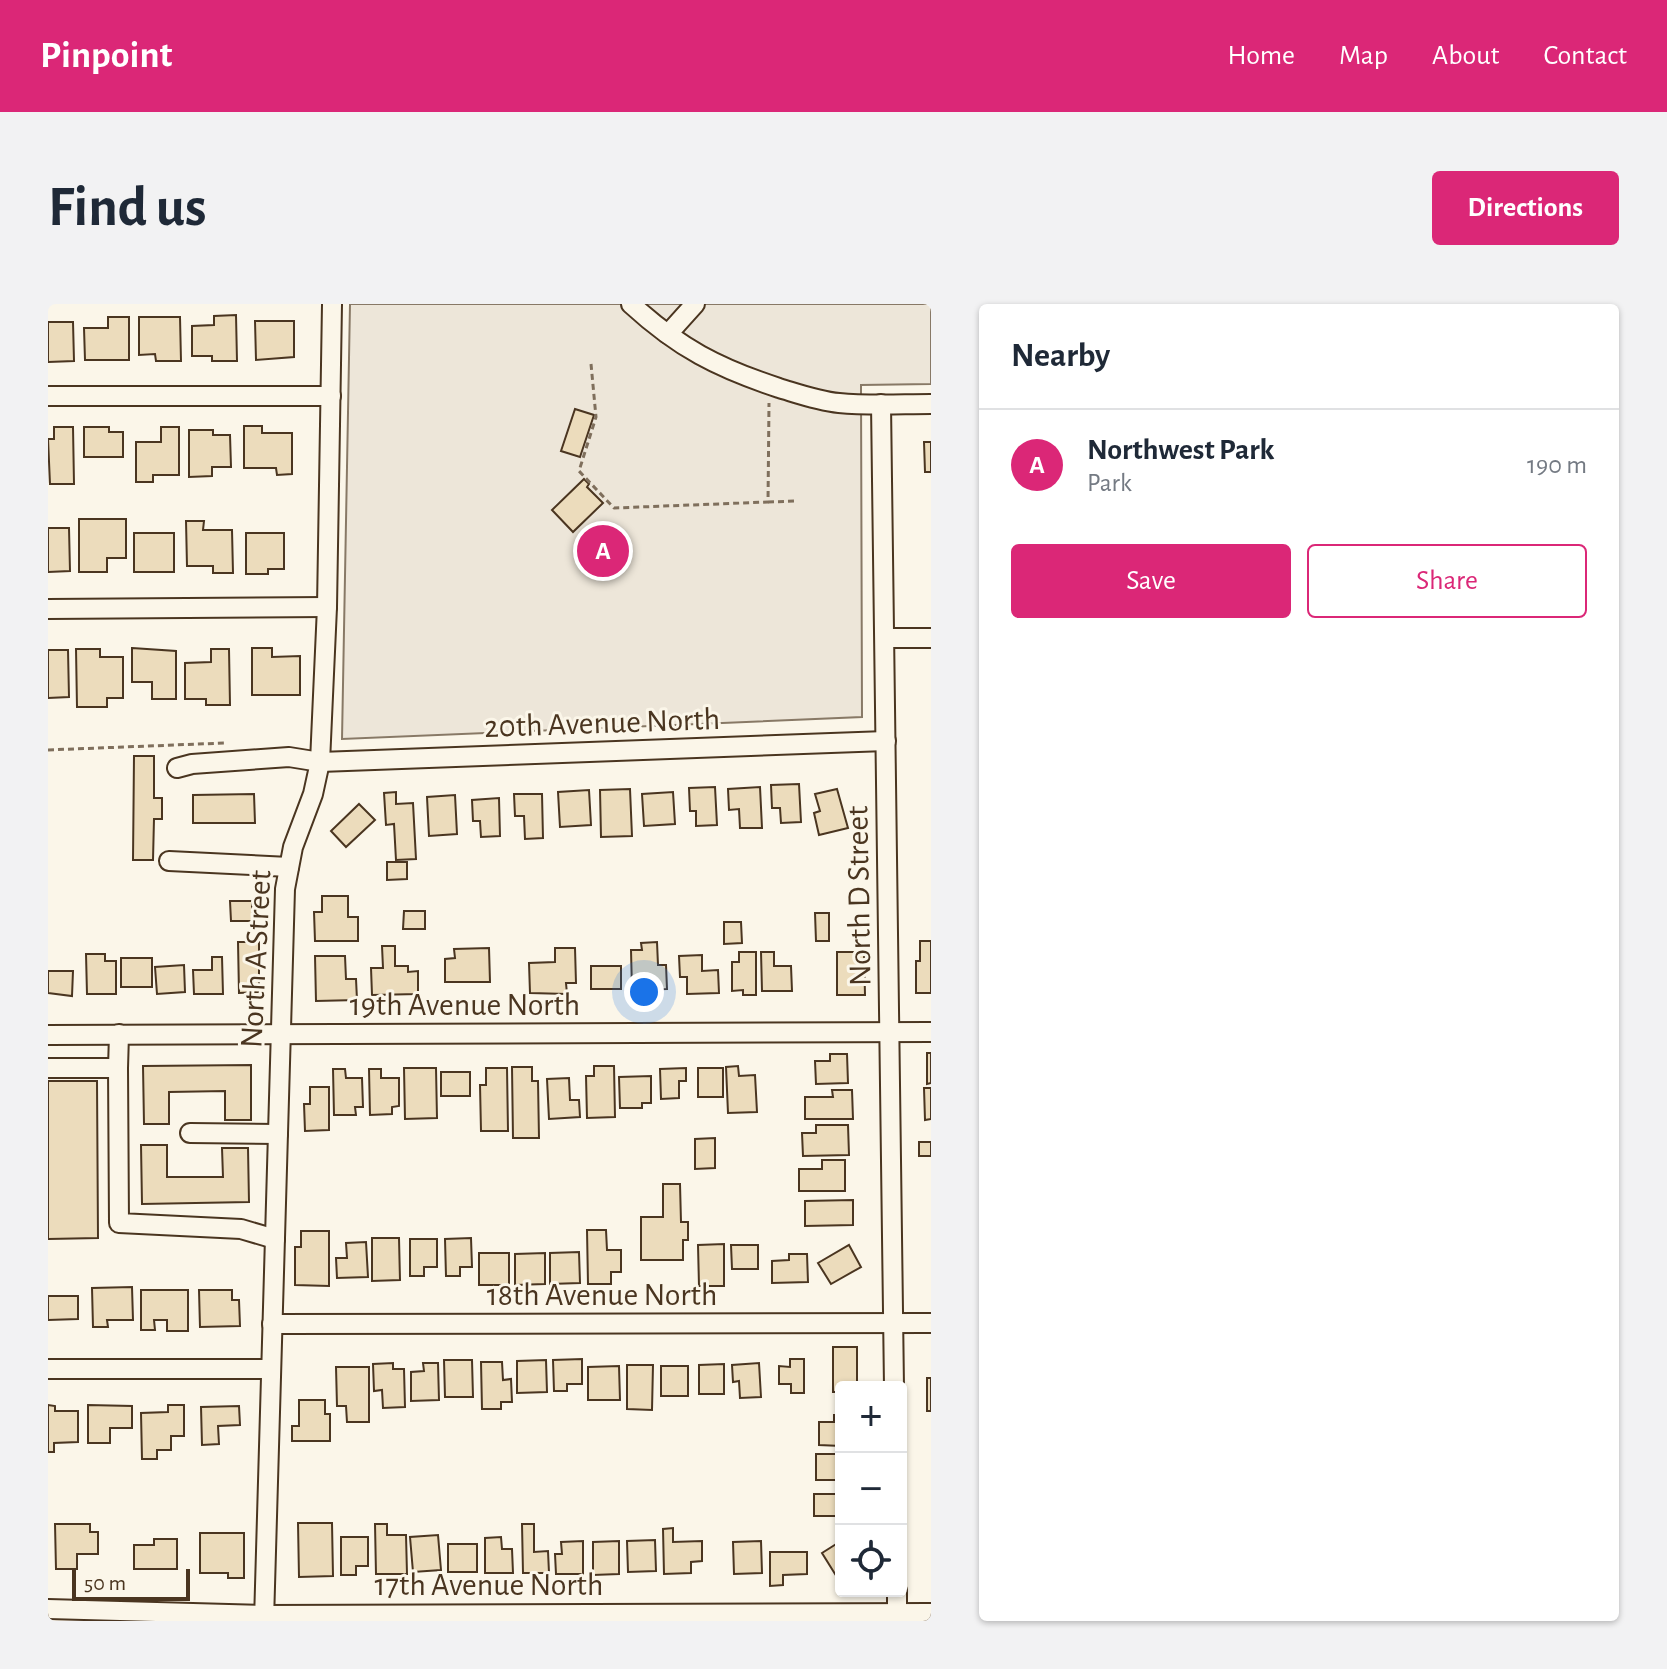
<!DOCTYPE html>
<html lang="en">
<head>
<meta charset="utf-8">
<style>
	:root { --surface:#fff; --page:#f2f2f3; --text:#1f2937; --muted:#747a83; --line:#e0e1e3; --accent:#db2777 }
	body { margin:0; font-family:"Alegreya Sans",sans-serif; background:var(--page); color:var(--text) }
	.controls { position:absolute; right:24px; bottom:24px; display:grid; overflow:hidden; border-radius:8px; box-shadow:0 2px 6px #0004 }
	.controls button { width:72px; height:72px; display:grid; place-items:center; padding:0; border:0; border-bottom:2px solid var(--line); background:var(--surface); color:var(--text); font:40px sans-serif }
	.scale { position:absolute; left:24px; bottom:20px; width:118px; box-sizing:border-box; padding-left:8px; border:4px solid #4a3520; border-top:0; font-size:22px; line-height:28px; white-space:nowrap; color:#4a3520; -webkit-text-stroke:6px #fbf6e9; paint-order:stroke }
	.you { position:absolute; left:596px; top:688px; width:28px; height:28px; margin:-20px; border:6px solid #fff; border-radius:50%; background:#1a73e8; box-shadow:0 0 0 12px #1a73e833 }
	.badge { display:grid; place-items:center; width:52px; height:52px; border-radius:50%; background:var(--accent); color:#fff; font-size:26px; font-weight:700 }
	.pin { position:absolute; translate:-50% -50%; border:4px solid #fff; box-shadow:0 2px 8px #0006 }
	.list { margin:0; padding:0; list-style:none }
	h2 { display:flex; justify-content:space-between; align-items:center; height:104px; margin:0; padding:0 32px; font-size:34px }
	h2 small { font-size:26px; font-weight:400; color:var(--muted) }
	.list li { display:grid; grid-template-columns:52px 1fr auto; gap:24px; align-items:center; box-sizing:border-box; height:112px; padding:0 32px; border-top:2px solid var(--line) }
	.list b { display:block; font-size:30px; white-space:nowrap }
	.list p { margin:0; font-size:26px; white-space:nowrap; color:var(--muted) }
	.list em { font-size:26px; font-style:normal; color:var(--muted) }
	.actions { display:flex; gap:16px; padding:24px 32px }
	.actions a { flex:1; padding:18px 0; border:2px solid var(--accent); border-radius:8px; text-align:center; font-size:28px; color:var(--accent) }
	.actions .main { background:var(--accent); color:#fff }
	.icon { flex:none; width:44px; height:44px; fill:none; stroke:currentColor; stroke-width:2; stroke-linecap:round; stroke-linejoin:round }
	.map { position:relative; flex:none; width:883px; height:1317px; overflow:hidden; border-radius:8px }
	header { display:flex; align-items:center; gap:48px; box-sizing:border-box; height:112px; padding:0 40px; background:var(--accent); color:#fff }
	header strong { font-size:38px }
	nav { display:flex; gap:44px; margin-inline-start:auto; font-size:28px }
	.intro { display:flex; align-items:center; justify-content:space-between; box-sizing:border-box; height:192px; padding:0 48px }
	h1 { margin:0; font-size:56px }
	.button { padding:20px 36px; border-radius:8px; background:var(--accent); color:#fff; font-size:28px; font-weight:700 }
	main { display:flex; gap:48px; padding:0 48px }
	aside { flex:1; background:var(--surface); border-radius:8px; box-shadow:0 2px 6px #0004 }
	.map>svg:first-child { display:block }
	.green { fill:#ede6d9; stroke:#887966; stroke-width:2 }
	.building { fill:#ecdcbc; stroke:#4a3520; stroke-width:2 }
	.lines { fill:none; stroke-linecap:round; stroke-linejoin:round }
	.minor-casing { stroke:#4a3520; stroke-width:22 }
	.path { stroke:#7f6f5c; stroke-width:3; stroke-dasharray:6 4; stroke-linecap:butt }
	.minor { stroke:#fbf6e9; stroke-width:18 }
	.labels { text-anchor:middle; stroke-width:6; stroke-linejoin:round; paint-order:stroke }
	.street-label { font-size:32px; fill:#4a3520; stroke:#fbf6e9 }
</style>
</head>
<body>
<header>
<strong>Pinpoint</strong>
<nav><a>Home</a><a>Map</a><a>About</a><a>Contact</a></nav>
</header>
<div class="intro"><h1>Find us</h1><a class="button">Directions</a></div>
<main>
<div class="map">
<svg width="883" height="1317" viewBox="0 0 883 1317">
	<rect width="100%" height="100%" fill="#fbf6e9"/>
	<!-- green -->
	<path class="green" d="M302,0H883V80L813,81L814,413L294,435Z"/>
	<!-- building -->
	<g class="building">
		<path d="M188,11L189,57H164V52H144V22L166,21V12Z"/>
		<path d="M60,13H81V56H37L36,24H60Z"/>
		<path d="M91,13H132L133,57H108L107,50L91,51Z"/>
		<path d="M207,17H246V53L208,56Z"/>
		<path d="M0,18H25L26,57L0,58Z"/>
		<path d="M527,105L546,111L532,153L513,147Z"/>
		<path d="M196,122H214V129H244V170L229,171L228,164H196Z"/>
		<path d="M6,123H25L26,180H2L0,135H6Z"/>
		<path d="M36,123H61V128H75V153H36Z"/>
		<path d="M113,123H131V171H105V178H88V138H113Z"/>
		<path d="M141,126H165V131H182L183,163H164V172L141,173Z"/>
		<path d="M876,138H883V168H877Z"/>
		<path d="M536,175L541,180L539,183L555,199L525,228L504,206Z"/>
		<path d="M31,215H78V254H59V268H31Z"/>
		<path d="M138,217H156L155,226H184L185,269H165V262H139Z"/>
		<path d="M0,224H21L22,267L0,268Z"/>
		<rect x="86" y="229" width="40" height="39"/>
		<path d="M198,229H236V265H220V270H198Z"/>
		<path d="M84,344L128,347V395H104V378H84Z"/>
		<path d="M204,344H224V353L252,352V391H204Z"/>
		<path d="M28,345H52V353H75V394H59V403H29Z"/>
		<path d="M163,345H181L182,401H158V395H137V359L163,358Z"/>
		<path d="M0,346H20L21,393L0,394Z"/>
		<path d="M86,452H106V494H114V515H106L105,556H85Z"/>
		<path d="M751,480L753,518L733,519L732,504H724L723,481Z"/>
		<path d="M667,483L669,521L648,522V507H642L641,484Z"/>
		<path d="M712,483L714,524H692L691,505L681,506L680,485Z"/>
		<path d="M582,485L584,532L553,533L552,486Z"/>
		<path d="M789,485L800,524L771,531L766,509L772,507L767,490Z"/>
		<path d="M541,486L543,521L512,523L510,488Z"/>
		<path d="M348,488V500L365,499L368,555L348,556L346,520L338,521L336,489Z"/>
		<path d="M625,488L627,520L596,522L594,490Z"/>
		<path d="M206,490L207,519H145V491Z"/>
		<path d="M466,490H494L495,534L477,535L476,512H467Z"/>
		<path d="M407,491L409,530L381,532L379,493Z"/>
		<path d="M451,494L452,532L433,533L432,517H425L424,496Z"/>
		<path d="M311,500L327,516L298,543L283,527Z"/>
		<path d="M339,558H359V575L339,576Z"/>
		<path d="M274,592H300V613H310V637H267L266,608H274Z"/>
		<path d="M182,597H204V617H183Z"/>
		<path d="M356,607H377V625H355Z"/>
		<path d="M767,609H781V637H768Z"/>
		<path d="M676,618H693L694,639L676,640Z"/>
		<path d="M872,637H883V689H868V657H872Z"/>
		<path d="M190,638H211V688L191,689Z"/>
		<path d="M609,638L610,661H618L619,685L584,686L583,646H594L593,639Z"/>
		<path d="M334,642H347V662H360V668L370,667V690L324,691L323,664H335Z"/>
		<path d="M441,644L442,678H397V655L407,654L406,645Z"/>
		<path d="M507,644H527L528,679H518L519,690L482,689L481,659L507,658Z"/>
		<path d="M691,648H708V691H695V686L684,687V658H691Z"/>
		<path d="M713,648H726V662H743L744,687H714Z"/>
		<path d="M789,648H816L817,691H789Z"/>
		<path d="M38,650H57V657H68V690H39Z"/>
		<path d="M654,651V667L670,666L671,689L639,690V673H632L631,652Z"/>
		<path d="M267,652H297L298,675H308L309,696L268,697Z"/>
		<path d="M164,653H174L175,690H146L145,666H164Z"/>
		<rect x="73" y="654" width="31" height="29"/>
		<path d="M136,661L137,688L109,690L107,663Z"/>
		<rect x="543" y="662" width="30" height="23"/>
		<path d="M0,667H25L24,692L0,689Z"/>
		<path d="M879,749H883V779L879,780Z"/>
		<path d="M782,750H799L800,779L768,780L767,757H782Z"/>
		<path d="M203,761V816H177V787L121,788V820H96L95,762Z"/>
		<path d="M546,762H566L567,813L539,814L538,772H546Z"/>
		<path d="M690,762L691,772L707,771L709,808L680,809L678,763Z"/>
		<path d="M464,763H484V777H490L491,834H465Z"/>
		<path d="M356,764H388L389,814L357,815Z"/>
		<path d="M438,764H459L460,827H433L432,781H438Z"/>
		<path d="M638,764V777H631V794L613,795L612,765Z"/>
		<rect x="650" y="764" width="25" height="29"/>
		<path d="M285,765H297L298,774H314L315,803H307L308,811H286Z"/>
		<path d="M321,765H333V774H351V802L344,803V810L322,811Z"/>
		<rect x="393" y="768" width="29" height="24"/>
		<path d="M603,772V799H594V804H572L571,773Z"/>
		<path d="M521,774L522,796H531L532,813L501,815L499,775Z"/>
		<path d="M0,777H49L50,934L0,935Z"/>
		<path d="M262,783H281V826L257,827L256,800H262Z"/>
		<path d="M876,784H883V815L877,816Z"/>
		<path d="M784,786H804L805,815H757V793H785Z"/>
		<path d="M768,821H800L801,851L755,852L754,829H768Z"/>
		<path d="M667,834V864L647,865V835Z"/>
		<rect x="871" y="838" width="12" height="14"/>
		<path d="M93,841H119V873H175L174,844H200L201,898L94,900Z"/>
		<path d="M774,856H797V887H751V865H774Z"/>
		<path d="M615,880H632L633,918H640V936H635V956H593V913H615Z"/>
		<path d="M805,896V921L757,922V897Z"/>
		<path d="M539,926H558L559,946H573V968H563V980H540Z"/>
		<path d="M253,927H281V982L247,981V943H253Z"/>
		<path d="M324,934H351L352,976L324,977Z"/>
		<path d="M423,934L424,963H412V972H398L397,935Z"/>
		<path d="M362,935H389V963H376V972H362Z"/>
		<path d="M318,938L320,973L289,974L288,954H299L298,939Z"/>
		<path d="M676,940V982H651L650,941Z"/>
		<path d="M683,941H710V965H684Z"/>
		<path d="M801,941L813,963L783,980L770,959Z"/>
		<path d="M531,948L532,979L502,980V949Z"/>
		<rect x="431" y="949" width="30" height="32"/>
		<path d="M497,949V980L467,981V950Z"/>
		<path d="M741,950H759L760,978L724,979V957L741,956Z"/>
		<path d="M84,983L85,1016H59L60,1023H45L44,984Z"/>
		<path d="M93,986H140V1027H119V1016H106L107,1026H93Z"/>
		<path d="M151,986H184V996H191L192,1022L152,1023Z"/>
		<path d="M0,992H30V1015L0,1016Z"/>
		<path d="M785,1043H809V1083H793V1088H785Z"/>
		<path d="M534,1055V1080H519V1087H506L505,1056Z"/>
		<path d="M742,1055H756V1089H743V1080H731V1062L742,1063Z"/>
		<path d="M396,1056H424L425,1093H397Z"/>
		<path d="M498,1056L499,1088L469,1089V1057Z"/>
		<path d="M433,1058H454L455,1076L463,1075L464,1098H453V1105H434Z"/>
		<path d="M345,1059V1065H356L357,1103L335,1104L334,1086L326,1087L325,1060Z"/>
		<path d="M375,1059H390L391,1096L363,1097V1068L376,1067Z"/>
		<path d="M711,1059L713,1093L692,1094L691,1077L685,1078L684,1061Z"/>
		<path d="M676,1060V1090H651V1061Z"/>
		<path d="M579,1061H605L604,1106L579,1105Z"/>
		<path d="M571,1062L572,1096H540V1063Z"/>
		<rect x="613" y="1062" width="27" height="30"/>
		<path d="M288,1063H321V1118H299L298,1102H289Z"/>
		<rect x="879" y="1074" width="4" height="33"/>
		<path d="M251,1096H277V1110H282V1137H244V1122H251Z"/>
		<path d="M0,1101L7,1102V1107H30V1138L6,1139V1148H0Z"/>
		<path d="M40,1101L84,1102V1124H62V1139H40Z"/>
		<path d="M120,1101H136V1132H123V1146H109V1155H94L93,1109L120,1108Z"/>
		<path d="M191,1102L192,1121L170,1122L171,1140L154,1141L153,1103Z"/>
		<path d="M786,1111H793V1142L771,1141V1118H786Z"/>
		<rect x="768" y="1150" width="25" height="26"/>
		<rect x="766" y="1190" width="27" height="22"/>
		<path d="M250,1219H284L285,1272L251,1273Z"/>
		<path d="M7,1220H42V1228H50V1250H29V1265H8Z"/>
		<path d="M327,1220H339V1231H358L359,1270H328Z"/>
		<path d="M474,1220H486V1248L500,1247L501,1269H475Z"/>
		<path d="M625,1224V1238L654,1237V1257L643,1258V1269L616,1270L615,1225Z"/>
		<path d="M152,1229H196V1274H180V1269H152Z"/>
		<path d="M390,1231L393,1266L365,1268L362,1233Z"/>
		<path d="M293,1233H320V1262H308V1271H293Z"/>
		<path d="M453,1233L454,1245H464L465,1269H437V1234Z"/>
		<path d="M106,1235H129V1265H86V1241H106Z"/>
		<path d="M607,1236L608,1267L580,1268L579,1237Z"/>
		<path d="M535,1237V1270H508L507,1250H514L513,1238Z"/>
		<path d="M571,1237V1270L545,1271V1238Z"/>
		<path d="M713,1237L714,1269L686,1270L685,1238Z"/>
		<path d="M793,1237V1277L792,1278L774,1249Z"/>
		<rect x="400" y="1240" width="29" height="28"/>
		<path d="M722,1248H759V1270L735,1271V1281L722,1282Z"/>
	</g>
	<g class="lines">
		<!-- minor casing -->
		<g class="minor-casing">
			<g id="minor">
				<path d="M583,0C631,44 670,64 731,84C751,90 770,97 791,99C821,102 853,100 883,100"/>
				<path d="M620,30L647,0"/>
				<path d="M0,92H283"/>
				<path d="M833,100L846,1083"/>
				<path d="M0,305L279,303"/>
				<path d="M837,334H883"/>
				<path d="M129,464L144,460L241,453L272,458L838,437"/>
				<path d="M121,557L241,563"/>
				<path d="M0,731L883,728"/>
				<path d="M0,764H70L71,730"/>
				<path d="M70,764L71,919L193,925L227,935"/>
				<path d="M142,829L230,830"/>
				<path d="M224,1020L883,1019"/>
				<path d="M0,1065H223"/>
				<path d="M849,1287V1317"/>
				<path d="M0,1305L216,1311L883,1309"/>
				<path d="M216,1317L237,585L245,543L265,490L272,458L279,303L284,0"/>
			</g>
		</g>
		<!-- path -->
		<g class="path">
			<path d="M543,60L548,113L531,167L566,204L720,198L721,99"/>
			<path d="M720,198L748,197"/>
			<path d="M0,446L176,439"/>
		</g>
		<!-- minor -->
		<use href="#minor" class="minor"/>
	</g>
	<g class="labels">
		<!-- street labels -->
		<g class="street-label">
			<text transform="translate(554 418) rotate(-2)" y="11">20th Avenue North</text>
			<text transform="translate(810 592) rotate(-91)" y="11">North D Street</text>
			<text transform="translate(207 655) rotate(-87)" y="11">North A Street</text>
			<text x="417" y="711">19th Avenue North</text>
			<text x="554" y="1001">18th Avenue North</text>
			<text x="441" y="1291">17th Avenue North</text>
		</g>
	</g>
</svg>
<div class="controls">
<button>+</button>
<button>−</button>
<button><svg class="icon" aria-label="locate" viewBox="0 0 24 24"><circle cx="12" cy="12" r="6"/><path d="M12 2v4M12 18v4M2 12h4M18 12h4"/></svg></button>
</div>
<div class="scale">50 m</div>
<div class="you"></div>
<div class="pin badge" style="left:555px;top:247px">A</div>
</div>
<aside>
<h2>Nearby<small></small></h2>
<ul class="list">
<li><span class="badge">A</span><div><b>Northwest Park</b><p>Park</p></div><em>190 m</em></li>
</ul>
<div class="actions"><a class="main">Save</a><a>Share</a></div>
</aside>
</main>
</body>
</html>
